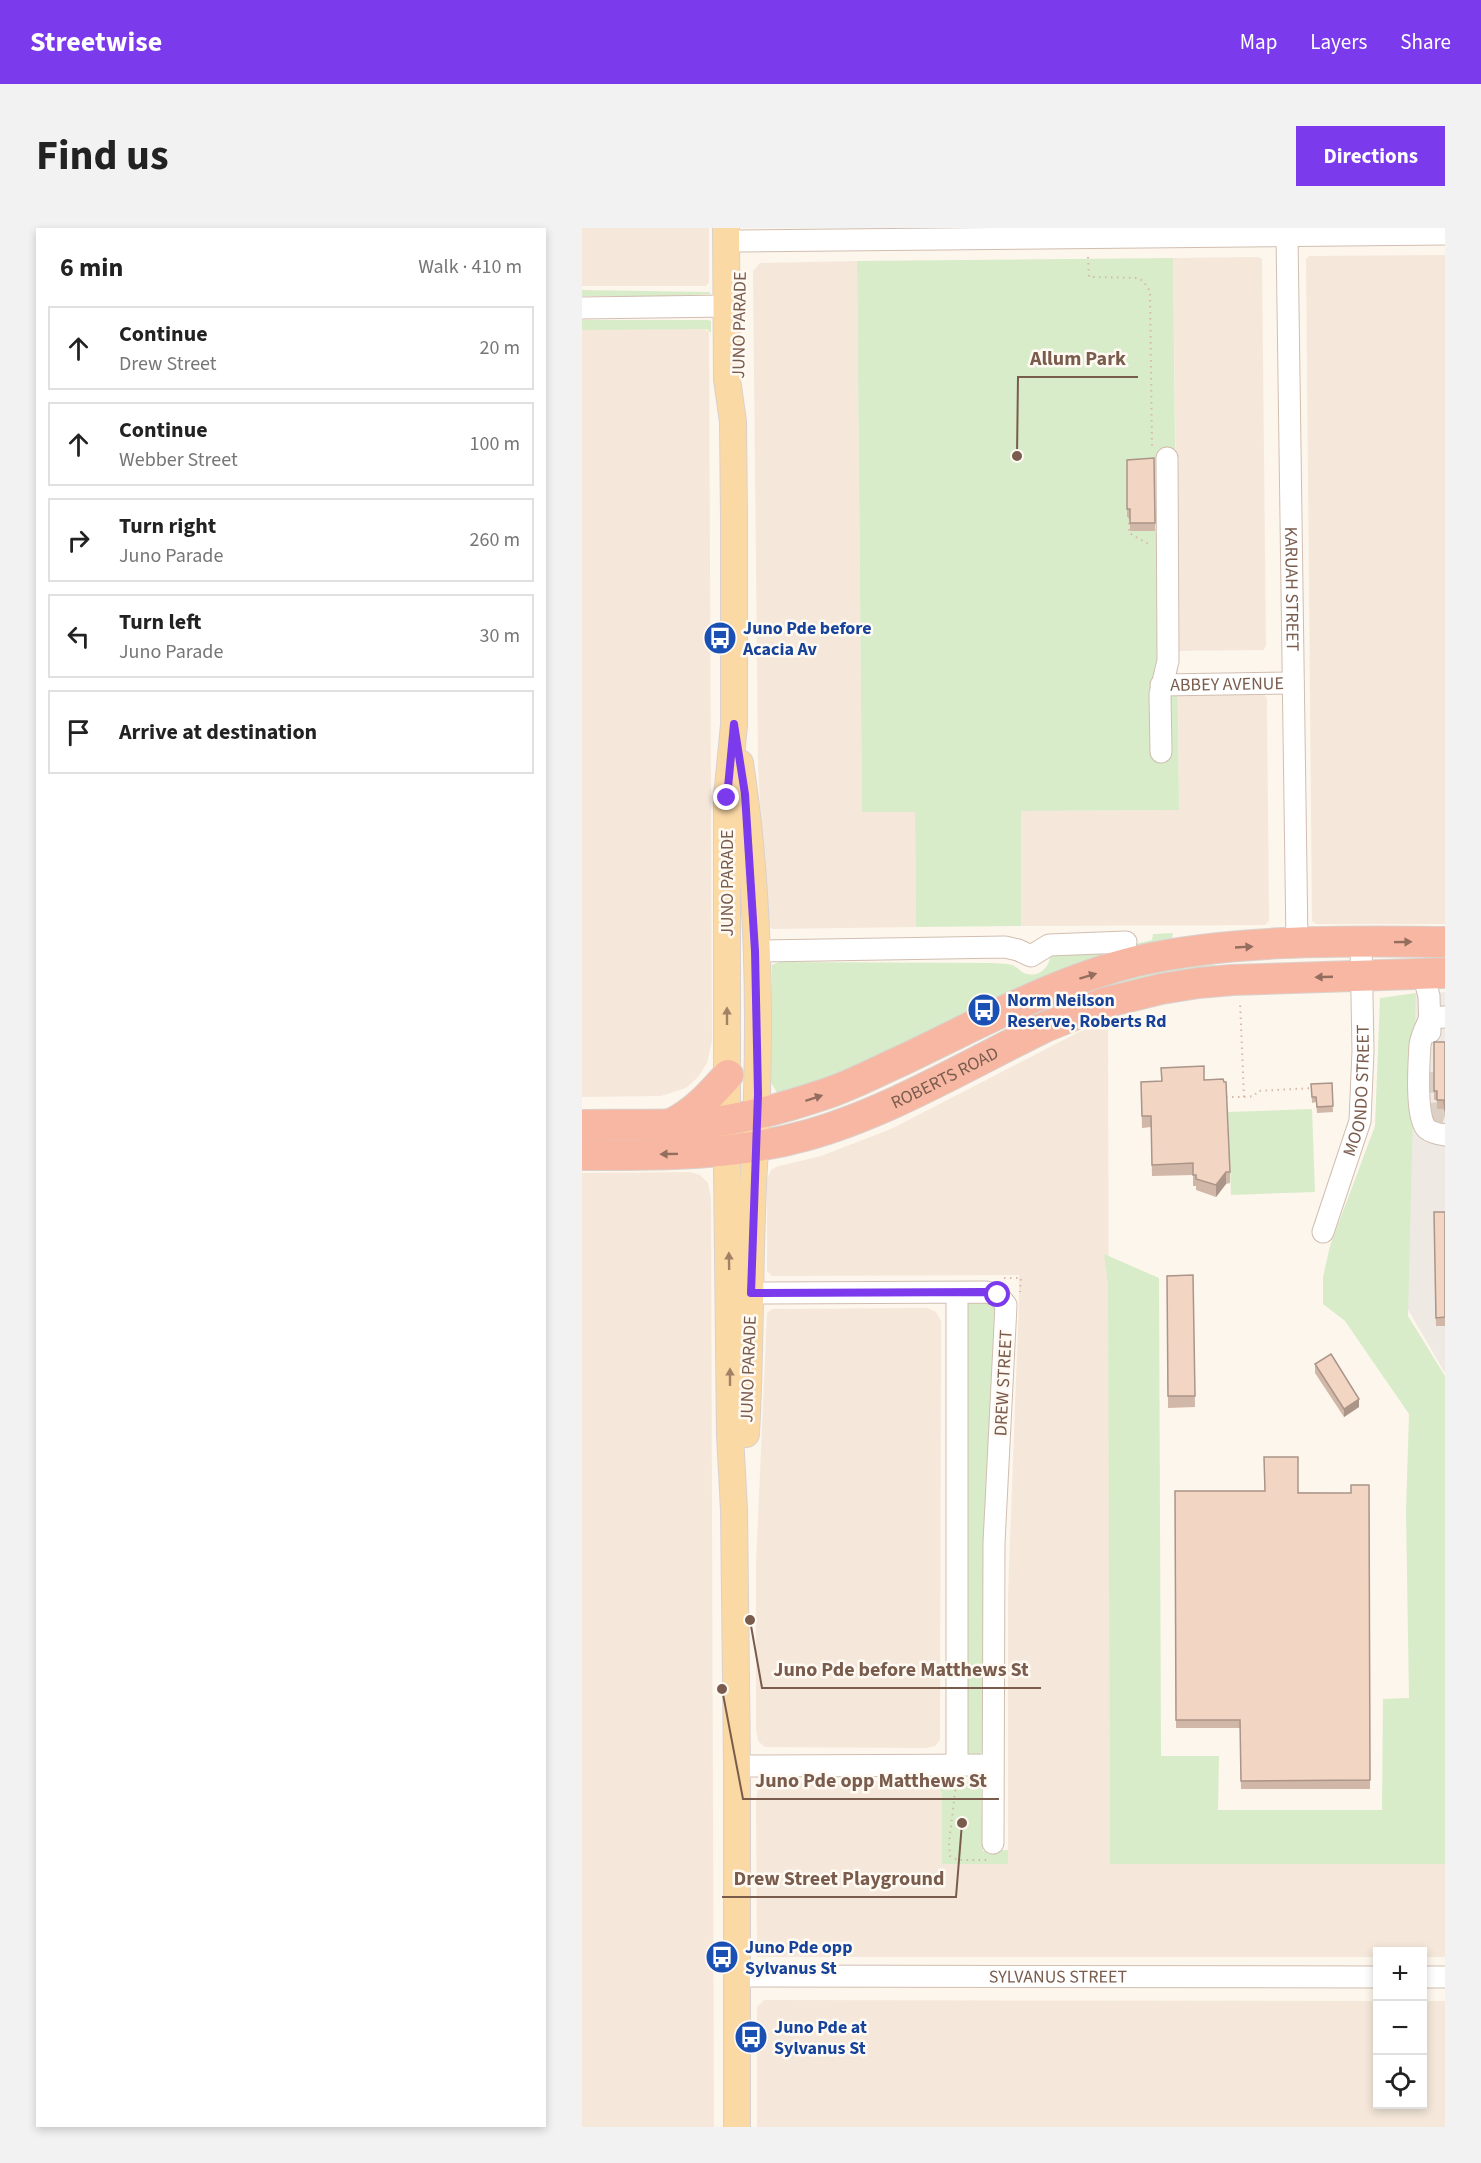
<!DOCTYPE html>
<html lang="en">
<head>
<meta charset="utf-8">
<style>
	:root { --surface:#fff; --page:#f2f2f2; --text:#222; --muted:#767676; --line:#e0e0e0; --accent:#7c3aed }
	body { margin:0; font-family:"Source Sans 3",sans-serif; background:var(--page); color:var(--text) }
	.controls { position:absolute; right:18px; bottom:18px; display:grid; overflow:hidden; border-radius:0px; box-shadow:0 3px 9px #0003 }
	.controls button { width:54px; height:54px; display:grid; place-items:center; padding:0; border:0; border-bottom:2px solid var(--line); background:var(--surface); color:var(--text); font:30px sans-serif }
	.stop { position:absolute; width:18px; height:18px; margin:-14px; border:4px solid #7c3aed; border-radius:50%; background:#fff }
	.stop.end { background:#7c3aed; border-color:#fff; box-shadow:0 2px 6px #0008 }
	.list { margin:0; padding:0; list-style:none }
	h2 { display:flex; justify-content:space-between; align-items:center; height:78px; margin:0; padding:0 24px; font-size:26px }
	h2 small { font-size:20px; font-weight:400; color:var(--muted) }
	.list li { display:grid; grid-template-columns:39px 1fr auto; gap:18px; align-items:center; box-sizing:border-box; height:84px; margin:0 12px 12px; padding:0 12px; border:2px solid var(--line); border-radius:0px }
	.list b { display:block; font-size:22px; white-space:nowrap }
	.list p { margin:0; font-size:20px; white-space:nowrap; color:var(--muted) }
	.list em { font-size:20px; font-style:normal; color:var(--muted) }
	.icon { flex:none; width:33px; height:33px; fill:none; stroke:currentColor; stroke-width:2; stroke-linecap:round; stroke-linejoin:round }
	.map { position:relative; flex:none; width:863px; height:1899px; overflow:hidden; border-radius:0px }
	header { display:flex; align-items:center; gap:36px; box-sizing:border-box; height:84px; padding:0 30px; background:var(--accent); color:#fff }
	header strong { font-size:28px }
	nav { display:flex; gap:33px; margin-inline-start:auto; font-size:21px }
	.intro { display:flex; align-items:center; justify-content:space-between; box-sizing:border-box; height:144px; padding:0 36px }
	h1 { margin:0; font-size:42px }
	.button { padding:15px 27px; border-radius:0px; background:var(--accent); color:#fff; font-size:21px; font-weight:700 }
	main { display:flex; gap:36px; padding:0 36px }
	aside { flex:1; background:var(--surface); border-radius:0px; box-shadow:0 3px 9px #0003 }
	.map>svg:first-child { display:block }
	.residential { fill:#f5e8da }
	.industrial { fill:#efe9e4 }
	.green { fill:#d8ecc9 }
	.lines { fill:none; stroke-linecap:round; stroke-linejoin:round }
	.minor-tunnel { stroke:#dcd0c4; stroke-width:21; stroke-dasharray:21 10; stroke-linecap:butt }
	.minor-casing { stroke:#d1beb0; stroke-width:23 }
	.major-casing { stroke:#dad1cd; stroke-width:28 }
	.highway-casing { stroke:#dad1cd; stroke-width:32 }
	.path { stroke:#d9b8a5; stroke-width:2; stroke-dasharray:1.5 4.5; stroke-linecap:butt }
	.minor { stroke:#fff; stroke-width:21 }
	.major { stroke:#fbd9a5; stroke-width:26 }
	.highway { stroke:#f7b7a3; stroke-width:30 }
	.wall { fill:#d1b7a8 }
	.shaded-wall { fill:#aa9588 }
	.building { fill:#f3d5c3; stroke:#aa9588; stroke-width:1.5 }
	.oneway { fill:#936e5e }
	.oneway2 { fill:#a18267 }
	.route { stroke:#7c3aed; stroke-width:8 }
	.labels { text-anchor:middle; stroke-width:5; stroke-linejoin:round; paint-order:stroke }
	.street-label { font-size:18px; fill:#7a5c4d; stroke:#fffaf3 }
	.transit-label { font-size:18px; font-weight:bold; fill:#164399; stroke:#fffaf3; text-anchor:start }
	.leader { fill:none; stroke:#7a5c4d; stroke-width:2 }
	.callout-dot { fill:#7a5c4d; stroke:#fffaf3; stroke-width:2 }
	.callout-label { font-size:20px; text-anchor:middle; font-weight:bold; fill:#7a5c4d; stroke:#fffaf3; stroke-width:5; stroke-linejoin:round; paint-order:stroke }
</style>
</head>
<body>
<header>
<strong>Streetwise</strong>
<nav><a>Map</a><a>Layers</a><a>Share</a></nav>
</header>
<div class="intro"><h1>Find us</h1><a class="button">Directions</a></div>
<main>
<aside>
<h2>6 min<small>Walk · 410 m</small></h2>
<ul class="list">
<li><svg class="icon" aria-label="ahead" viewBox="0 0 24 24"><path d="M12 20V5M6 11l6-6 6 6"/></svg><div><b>Continue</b><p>Drew Street</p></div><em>20 m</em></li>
<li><svg class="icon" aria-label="ahead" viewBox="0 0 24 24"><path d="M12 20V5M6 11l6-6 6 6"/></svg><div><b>Continue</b><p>Webber Street</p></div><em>100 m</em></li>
<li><svg class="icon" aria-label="right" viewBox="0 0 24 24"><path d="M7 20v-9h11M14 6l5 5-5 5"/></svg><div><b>Turn right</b><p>Juno Parade</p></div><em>260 m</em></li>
<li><svg class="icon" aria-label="left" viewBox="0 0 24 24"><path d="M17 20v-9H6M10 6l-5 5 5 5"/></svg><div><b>Turn left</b><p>Juno Parade</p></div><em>30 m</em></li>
<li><svg class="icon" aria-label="arrive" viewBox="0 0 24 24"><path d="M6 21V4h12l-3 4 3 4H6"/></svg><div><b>Arrive at destination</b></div></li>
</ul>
</aside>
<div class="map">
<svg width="863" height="1899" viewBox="0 0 863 1899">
	<rect width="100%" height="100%" fill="#fdf6ec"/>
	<!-- residential -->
	<g class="residential">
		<path d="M0,0H127V54L124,58H0Z"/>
		<path d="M863,27V696H734L730,693L724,31L727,28Z"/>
		<path d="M676,29L680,31L684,418L681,422L596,423L591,30Z"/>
		<path d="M275,33L280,584H333L334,699L190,701L184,696L176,536L171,43L178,35Z"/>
		<path d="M0,101H123L127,104L130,813L125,835L116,849L104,860L79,868L0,869Z"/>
		<path d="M681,465L685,470L687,693L683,697L439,698V583L597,582L596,466Z"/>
		<path d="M526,793L528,1636H863V1729H841L840,1724H796L795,1729H175L174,1572L176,1560L183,1554L348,1553L357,1558L360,1567V1636L426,1635V1366L437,1072V1047L190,1048L185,1043V952L187,946L190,941L197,938L239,928L309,901L497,804Z"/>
		<path d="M108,944L118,947L126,955L129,970L132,1899H0V945Z"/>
		<path d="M345,1080L354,1084L359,1093L358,1512L353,1518L344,1520L183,1519L176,1513L174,1502V1335L185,1085L190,1081Z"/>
		<path d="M182,1772L795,1773L796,1876H840L841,1773H863V1899H175V1779Z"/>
	</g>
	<!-- industrial -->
	<path class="industrial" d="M863,764V1145L824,1078L834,765Z"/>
	<!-- green -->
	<g class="green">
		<path d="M591,30L597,582L439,583V698L334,699L333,584H280L275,33Z"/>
		<path d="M0,62L128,64V66L92,68H0Z"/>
		<path d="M0,92H126L129,93V105L125,101L0,102Z"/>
		<path d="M591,705L589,715L271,842L196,866L189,855L190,737L197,734L410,735C416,736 424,735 430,737C434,738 438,743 442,745C457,751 467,740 469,726H512L570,712L571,706Z"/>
		<path d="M633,737L634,742L426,802L423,794L510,758L597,738Z"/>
		<path d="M834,765L826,1088L863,1148V1636H528L526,1056L522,1026L577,1050L579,1528H637L636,1582H800L801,1471L827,1470L824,1283L827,1186L763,1093L741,1076V1049L748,1018L793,898L798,770Z"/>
		<path d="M730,881L733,964L649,967L646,884Z"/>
		<path d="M398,1071L413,1077L401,1523L396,1528L389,1527L383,1523L385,1074Z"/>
		<path d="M348,1553L397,1554L399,1557L401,1623L426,1622V1636H360V1567L357,1558Z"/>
	</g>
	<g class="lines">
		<!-- minor-tunnel -->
		<path class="minor-tunnel" d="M847,844L849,878L852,883L863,886"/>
		<!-- minor casing -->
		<g class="minor-casing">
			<g id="minor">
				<path id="s1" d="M705,7L715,716"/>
				<path d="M158,13L863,6"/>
				<path d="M0,80L144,78"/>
				<path id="s2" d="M579,457L711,455"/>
				<path d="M579,524L578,466L586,433L585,230"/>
				<path d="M173,723L423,719L436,722L449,728L467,717L544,714"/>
				<path d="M841,746L847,768L848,804"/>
				<path d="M863,789L848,790C844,799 839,808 838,817C837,833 833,891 845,901C850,905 857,906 863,907"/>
				<path id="s3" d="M741,1004L778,893L781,823L779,715"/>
				<path d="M169,1065L404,1064L416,1067L424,1077L412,1315L411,1615"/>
				<path d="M375,1065V1537"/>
				<path d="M155,1538L410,1537"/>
				<path id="s4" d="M155,1748L796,1749"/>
				<path d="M840,1749H863"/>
			</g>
		</g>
		<!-- major casing -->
		<g class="major-casing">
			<g id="major">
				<path d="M144,0L145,151L151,194L152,291V497L145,569V940L148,1207L152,1282L155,1538V1899"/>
				<path d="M158,535C178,664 179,808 172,938C167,1027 169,1117 164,1206"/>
			</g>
		</g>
		<!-- highway casing -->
		<g class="highway-casing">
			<g id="highway">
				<path d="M91,895C114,883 129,866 146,847"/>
				<path d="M0,897C48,896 98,899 145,892C180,886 214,876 246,865C272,856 296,843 321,832C397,796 473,753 555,733C652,711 764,713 863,714"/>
				<path id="s5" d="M0,927C75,927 150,928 222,908C304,886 387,836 463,799L522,775L579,761L616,755L650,752L863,745"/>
			</g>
		</g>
		<!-- path -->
		<g class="path">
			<path d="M506,29L507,49L556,50L561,53L568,63L570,221"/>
			<path d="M547,289V305L568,317"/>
			<path d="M644,869H662L658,773"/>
			<path d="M662,869L672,868L676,863L731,860"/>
			<path d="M422,1050H439L438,1064"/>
			<path d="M374,1556L367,1615L368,1628L376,1632H405"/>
		</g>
		<!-- minor -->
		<use href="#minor" class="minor"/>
		<!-- major -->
		<use href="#major" class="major"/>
		<!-- highway -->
		<use href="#highway" class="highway"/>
	</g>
	<!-- wall -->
	<g class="wall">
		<path d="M572,230L573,303H548V289H545V232Z"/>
		<path d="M852,814H863V891L862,881H855V872H852Z"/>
		<path d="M579,840L622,852L648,944V955L644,956L634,969L614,962V958H611V947L570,948L569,899L560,900L559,854L579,853Z"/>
		<path d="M750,855L751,884L735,885L734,874L730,875L729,856Z"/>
		<path d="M852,984H863V1098H854Z"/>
		<path d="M611,1047L613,1179L586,1180L585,1048Z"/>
		<path d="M733,1136L777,1179L762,1189L733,1145Z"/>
		<path d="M787,1257L788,1561H659L658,1500H594L593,1263L769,1265Z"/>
	</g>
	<!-- shaded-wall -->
	<g class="shaded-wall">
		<path d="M644,944V956L634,969V957Z"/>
		<path d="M777,1171V1179L762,1189V1181Z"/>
	</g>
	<!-- building -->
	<g class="building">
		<path d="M572,230L573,295H548V281H545V232Z"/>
		<path d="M852,814H863V883L862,872H855V863H852Z"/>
		<path d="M622,838V852L641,851L642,854H644L648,944H644L634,957L614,951V947H611V935L570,937L569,888H560L559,854L580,853L579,840Z"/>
		<path d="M750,855L751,878L735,879L734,869H730L729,856Z"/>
		<path d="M852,984H863V1089L854,1090Z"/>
		<path d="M611,1047L613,1168H586L585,1048Z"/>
		<path d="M749,1126L777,1171L762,1181L733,1136Z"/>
		<path d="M682,1229H716V1265H769V1257H787L788,1552L659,1553L658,1492H594L593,1263H683Z"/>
	</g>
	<!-- one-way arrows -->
	<defs><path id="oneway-solid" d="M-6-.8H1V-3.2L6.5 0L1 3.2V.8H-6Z" transform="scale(1.5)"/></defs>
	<g class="oneway">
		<use href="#oneway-solid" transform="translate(821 714) rotate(-1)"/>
		<use href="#oneway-solid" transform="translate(662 719) rotate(-3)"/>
		<use href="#oneway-solid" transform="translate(506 748) rotate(-17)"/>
		<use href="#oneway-solid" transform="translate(742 749) rotate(178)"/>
		<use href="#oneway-solid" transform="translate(232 870) rotate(-18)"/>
		<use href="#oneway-solid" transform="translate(87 926) rotate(179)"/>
	</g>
	<g class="oneway2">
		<use href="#oneway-solid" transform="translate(145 788) rotate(-90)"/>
		<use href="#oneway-solid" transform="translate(147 1033) rotate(-91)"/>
		<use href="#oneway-solid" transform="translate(148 1149) rotate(-90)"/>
	</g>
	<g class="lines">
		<!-- route -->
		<path class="route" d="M145,570L152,496L163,566L173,723L176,866L169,1065L404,1064L416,1067"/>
	</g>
	<!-- icons -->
	<defs>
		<g id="bus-disc" transform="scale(1.725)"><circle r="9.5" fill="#1a4fb4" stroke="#fffaf3"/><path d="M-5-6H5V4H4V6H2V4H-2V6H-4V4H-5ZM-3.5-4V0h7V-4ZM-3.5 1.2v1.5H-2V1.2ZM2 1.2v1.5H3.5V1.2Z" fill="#fff"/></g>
	</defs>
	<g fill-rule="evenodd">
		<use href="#bus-disc" x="138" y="410"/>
		<use href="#bus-disc" x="402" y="782"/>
		<use href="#bus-disc" x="140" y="1729"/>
		<use href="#bus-disc" x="169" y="1809"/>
	</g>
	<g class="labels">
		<!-- street labels -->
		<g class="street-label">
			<text transform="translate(157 97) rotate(-89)" y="6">JUNO PARADE</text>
			<text dy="6" stroke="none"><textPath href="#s1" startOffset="354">KARUAH STREET</textPath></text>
			<text dy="6" stroke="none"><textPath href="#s2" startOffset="66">ABBEY AVENUE</textPath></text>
			<text transform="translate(145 655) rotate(-90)" y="6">JUNO PARADE</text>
			<text dy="6" stroke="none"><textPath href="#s5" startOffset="376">ROBERTS ROAD</textPath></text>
			<text dy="6" stroke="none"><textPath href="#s3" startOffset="147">MOONDO STREET</textPath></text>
			<text transform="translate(166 1141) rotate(-88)" y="6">JUNO PARADE</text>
			<text transform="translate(421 1155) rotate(-87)" y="6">DREW STREET</text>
			<text dy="6" stroke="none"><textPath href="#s4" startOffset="321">SYLVANUS STREET</textPath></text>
		</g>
		<!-- transit labels -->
		<g class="transit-label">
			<text x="161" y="406">Juno Pde before<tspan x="161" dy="21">Acacia Av</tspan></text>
			<text x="425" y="778">Norm Neilson<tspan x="425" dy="21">Reserve, Roberts Rd</tspan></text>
			<text x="163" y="1725">Juno Pde opp<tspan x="163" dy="21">Sylvanus St</tspan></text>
			<text x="192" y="1805">Juno Pde at<tspan x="192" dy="21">Sylvanus St</tspan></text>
		</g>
	</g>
	<!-- callouts -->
	<path class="leader" d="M435 228L436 149H556M168 1392L180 1460H459M140 1461L161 1571H417M380 1595L374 1669H140"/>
	<g class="callout-dot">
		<circle cx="435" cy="228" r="6"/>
		<circle cx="168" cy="1392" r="6"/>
		<circle cx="140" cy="1461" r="6"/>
		<circle cx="380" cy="1595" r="6"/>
	</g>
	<g class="callout-label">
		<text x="496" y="137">Allum Park</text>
		<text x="319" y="1448">Juno Pde before Matthews St</text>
		<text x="289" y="1559">Juno Pde opp Matthews St</text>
		<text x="257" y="1657">Drew Street Playground</text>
	</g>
</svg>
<div class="controls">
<button>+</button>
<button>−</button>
<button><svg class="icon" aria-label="locate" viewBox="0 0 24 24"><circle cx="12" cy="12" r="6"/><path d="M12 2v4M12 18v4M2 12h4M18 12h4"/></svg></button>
</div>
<div class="stop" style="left:416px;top:1067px"></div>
<div class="stop end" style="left:145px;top:570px"></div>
</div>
</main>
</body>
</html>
